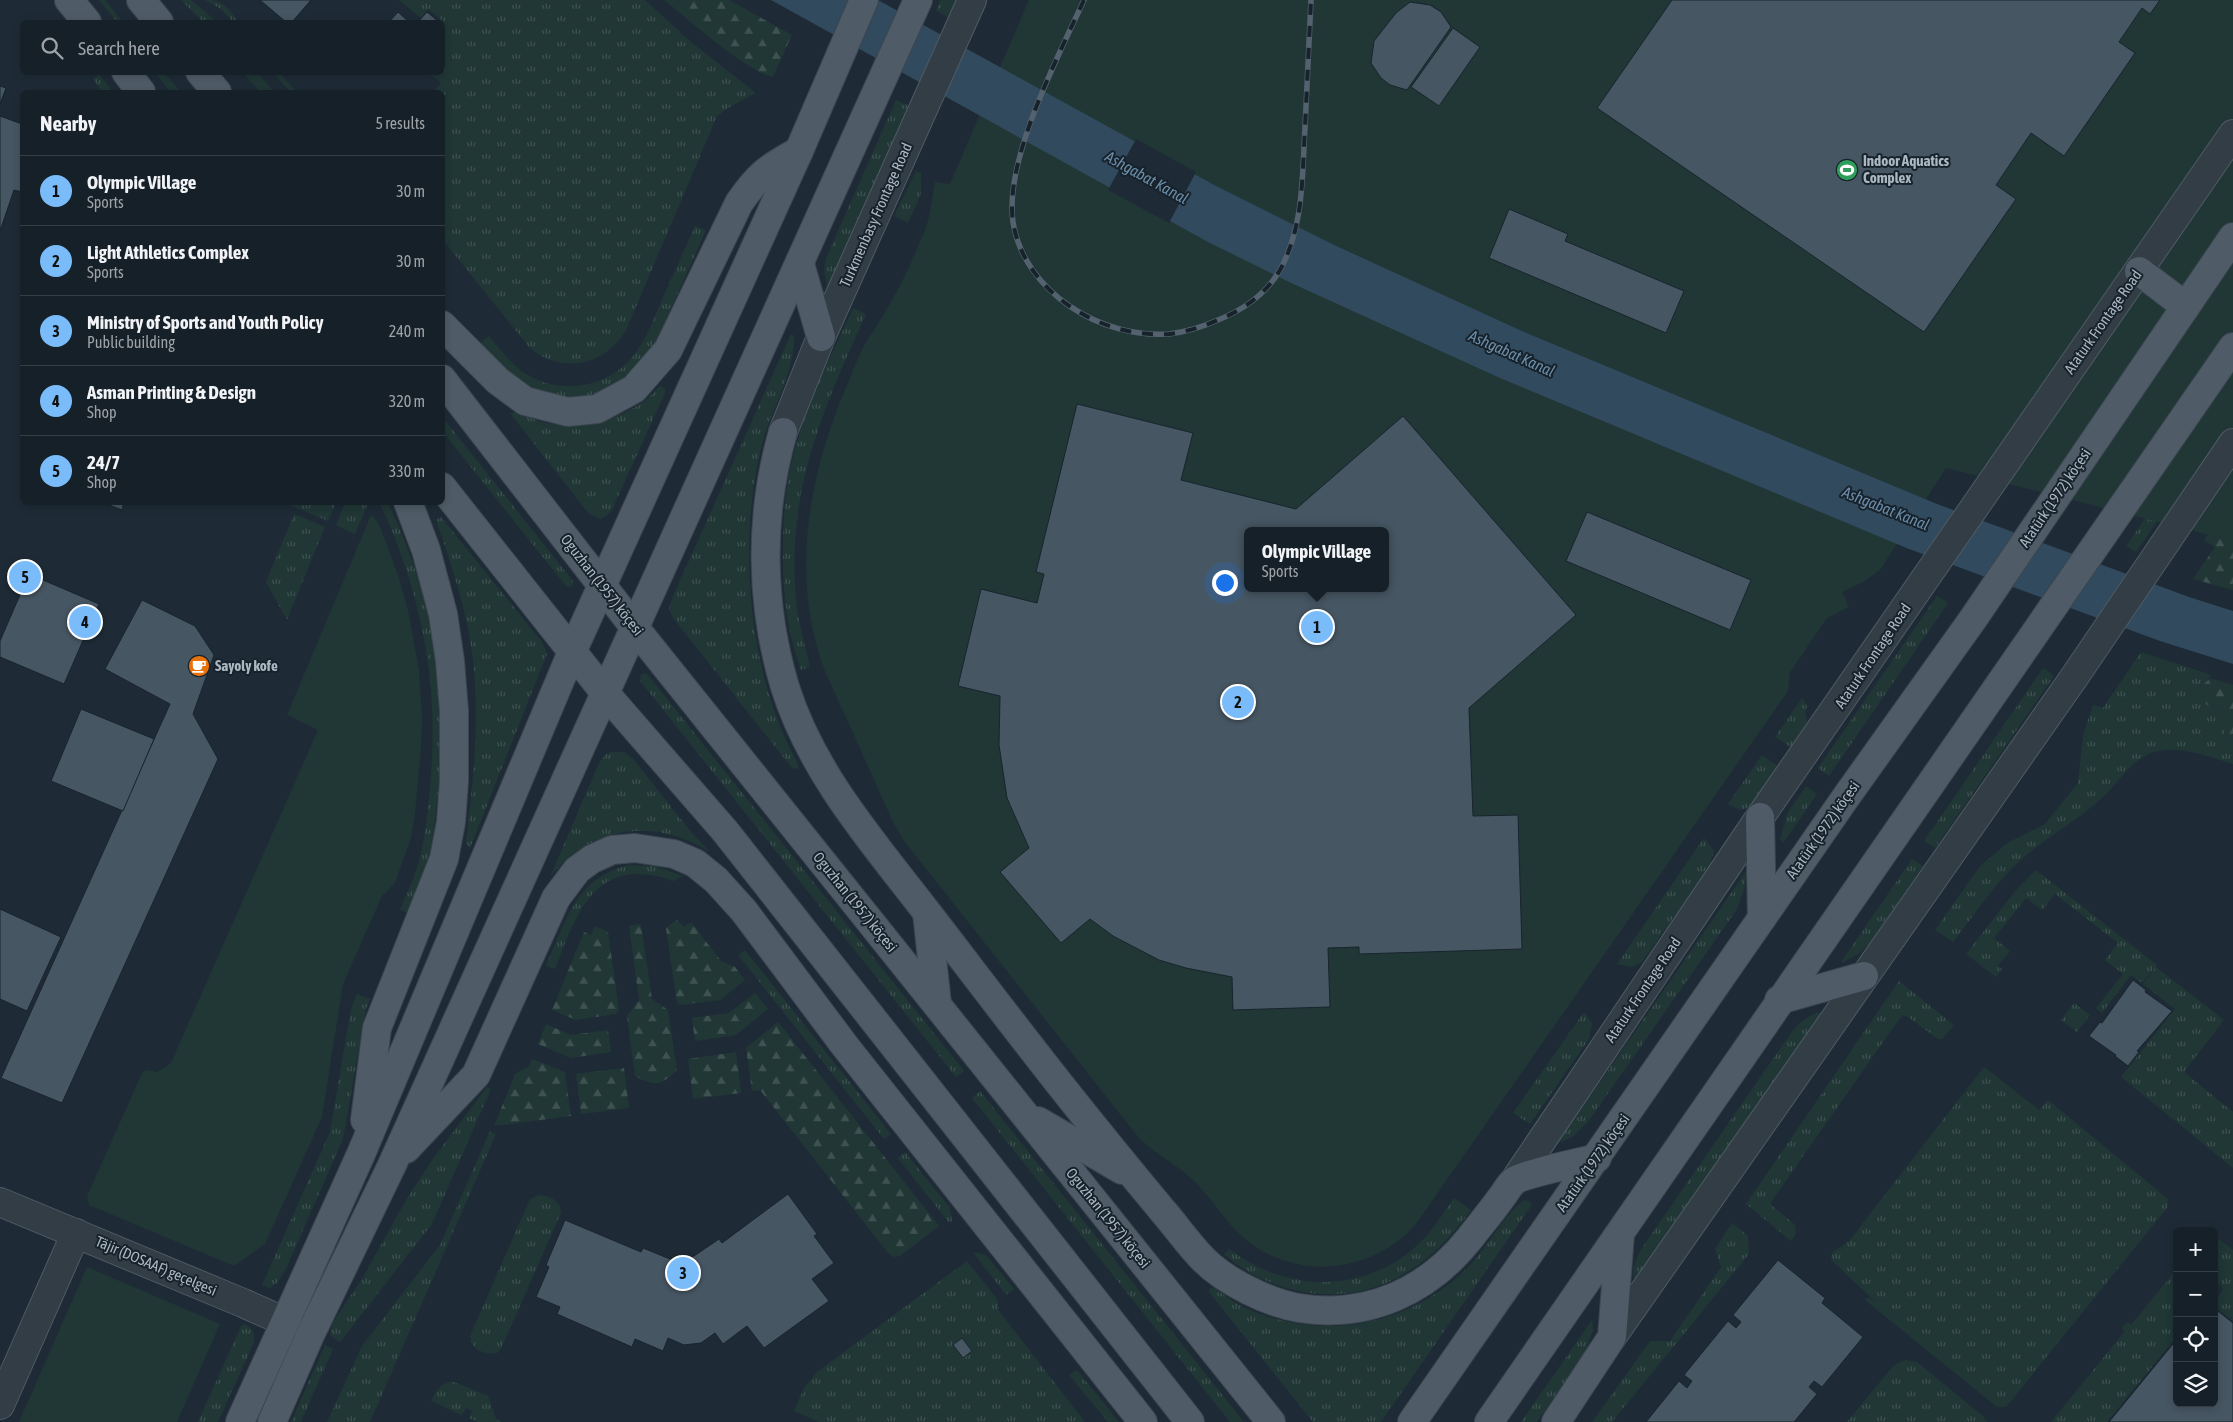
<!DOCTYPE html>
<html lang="en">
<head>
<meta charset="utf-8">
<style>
	:root { --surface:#162028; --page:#1f2830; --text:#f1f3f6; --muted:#9ea3a8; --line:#353e45; --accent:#7abcfa }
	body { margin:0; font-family:"Asap Condensed",sans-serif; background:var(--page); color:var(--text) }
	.controls { position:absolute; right:15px; bottom:15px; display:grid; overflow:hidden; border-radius:8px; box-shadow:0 2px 8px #0003 }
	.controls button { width:45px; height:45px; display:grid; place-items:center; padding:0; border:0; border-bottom:1px solid var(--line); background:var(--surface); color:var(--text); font:25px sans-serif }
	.you { position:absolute; left:1224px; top:582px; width:18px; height:18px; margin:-12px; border:4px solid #fff; border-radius:50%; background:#1a73e8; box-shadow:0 0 0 8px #1a73e833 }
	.badge { display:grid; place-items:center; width:32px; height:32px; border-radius:50%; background:var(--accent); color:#111; font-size:16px; font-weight:700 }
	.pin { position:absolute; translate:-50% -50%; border:2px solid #fff; box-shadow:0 1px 5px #0006 }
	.popup { position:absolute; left:1244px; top:527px; width:145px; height:65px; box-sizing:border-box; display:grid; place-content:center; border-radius:8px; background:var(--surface); filter:drop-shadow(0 1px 4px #0005); font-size:16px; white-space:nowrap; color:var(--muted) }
	.popup b { font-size:19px; color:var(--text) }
	.popup::after { content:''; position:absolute; left:50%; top:100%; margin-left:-10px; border:10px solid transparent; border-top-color:var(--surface) }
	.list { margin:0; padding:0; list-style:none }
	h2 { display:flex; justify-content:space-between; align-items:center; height:65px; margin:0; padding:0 20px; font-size:21px }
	h2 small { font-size:16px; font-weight:400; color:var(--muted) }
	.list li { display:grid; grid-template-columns:32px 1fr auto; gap:15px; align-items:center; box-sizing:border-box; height:70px; padding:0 20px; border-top:1px solid var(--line) }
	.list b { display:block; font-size:19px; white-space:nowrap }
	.list p { margin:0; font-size:16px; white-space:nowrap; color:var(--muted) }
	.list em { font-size:16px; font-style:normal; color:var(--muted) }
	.icon { flex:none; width:28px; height:28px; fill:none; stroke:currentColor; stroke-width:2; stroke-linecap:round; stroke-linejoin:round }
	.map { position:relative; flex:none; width:2233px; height:1422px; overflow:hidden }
	.search { position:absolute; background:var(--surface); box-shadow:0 2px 8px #0003; left:20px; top:20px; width:425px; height:55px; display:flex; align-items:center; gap:12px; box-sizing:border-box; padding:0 18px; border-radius:8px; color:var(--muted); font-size:19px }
	.panel { position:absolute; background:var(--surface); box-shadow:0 2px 8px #0003; left:20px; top:90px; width:425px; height:415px; border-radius:8px }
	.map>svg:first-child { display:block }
	.grass { fill:url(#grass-tufts) }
	.forest { fill:url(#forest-firs) }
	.park { fill:#203736; fill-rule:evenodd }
	.water { fill:#314a5e }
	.pier { fill:#1e2b36 }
	.building { fill:#465662; stroke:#19242d; fill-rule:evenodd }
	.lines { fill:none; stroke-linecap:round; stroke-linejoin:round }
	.minor-casing { stroke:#4f5b65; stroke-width:30 }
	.major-casing { stroke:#3b4650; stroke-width:30 }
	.minor { stroke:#323d46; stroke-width:28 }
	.major { stroke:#4f5c67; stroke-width:28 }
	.rail-casing { stroke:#53626e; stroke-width:5.5 }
	.rail { stroke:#17222b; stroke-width:4; stroke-dasharray:11; stroke-linecap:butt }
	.labels { text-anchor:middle; stroke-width:4; stroke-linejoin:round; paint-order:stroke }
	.poi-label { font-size:15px; font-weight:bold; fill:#abb8c4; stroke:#17222b; text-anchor:start }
	.street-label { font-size:15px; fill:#abb8c4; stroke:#17222b }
	.water-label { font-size:16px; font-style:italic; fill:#6b8da9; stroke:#17222b }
</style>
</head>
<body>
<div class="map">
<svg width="2233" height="1422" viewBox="0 0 2233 1422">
	<defs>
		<pattern id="grass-tufts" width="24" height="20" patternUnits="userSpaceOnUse" patternTransform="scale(1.25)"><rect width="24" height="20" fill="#203736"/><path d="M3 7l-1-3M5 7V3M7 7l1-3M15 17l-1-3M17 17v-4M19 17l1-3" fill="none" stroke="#3e5251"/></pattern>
		<pattern id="forest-firs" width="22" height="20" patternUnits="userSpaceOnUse" patternTransform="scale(1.25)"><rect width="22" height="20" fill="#203736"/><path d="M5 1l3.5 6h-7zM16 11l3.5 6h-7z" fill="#3e5251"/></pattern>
	</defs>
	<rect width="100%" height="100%" fill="#1e2b36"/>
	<!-- grass -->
	<g class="grass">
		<path d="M99,0H105L123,22H117Z"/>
		<path d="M181,0H191L217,22H203Z"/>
		<path d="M205,0C225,0 227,8 239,22H233L221,9Z"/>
		<path d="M399,0H645L692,43L756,93L728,108L717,116L627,328C608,365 562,376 529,347L443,240L442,92H433L441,83L429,73L442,72L444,22L428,9L421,18Z"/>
		<path d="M940,0H956L948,17L936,11Z"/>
		<path d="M155,73H164L181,92H171Z"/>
		<path d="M244,73H258L274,92H260Z"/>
		<path d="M274,73H280L296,92H290Z"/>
		<path d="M99,74L113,92H102L93,79Z"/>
		<path d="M896,100L909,106L828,290L824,271L826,258Z"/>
		<path d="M916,171L921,173V194L908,223L894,216Z"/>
		<path d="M695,226L706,230C694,257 682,284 670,311C664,325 658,342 649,355C623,392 573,409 531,390C512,381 493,359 480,344L489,336C499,348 508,360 520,370C554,396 607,390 633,356C646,340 653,321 661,302C672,277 684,251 695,226Z"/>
		<path d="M853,308L866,314C823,409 786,492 796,600C798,622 805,645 810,667L801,670C787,632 783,595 783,555C783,528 784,501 789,475C800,417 828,362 853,308Z"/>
		<path d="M791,334L794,336C795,373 772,408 762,444C737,540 748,675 797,762L798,767L796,769L792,768L673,618L669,609L673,596Z"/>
		<path d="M660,386L665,388V393L611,512L601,519L589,514L510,413C522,411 534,421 546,423C579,429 616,421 643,402C649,398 654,391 660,386Z"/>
		<path d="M2233,391V412L2136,552L2126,546Z"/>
		<path d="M443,418L573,581L572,587L566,586L443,432Z"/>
		<path d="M285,503H336L328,521Z"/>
		<path d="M345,503H366L367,506L355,534L336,525Z"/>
		<path d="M379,503H388C433,597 448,689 438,793C435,816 434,839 428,860C423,879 414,896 407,913L400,910C407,893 416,875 420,857C425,838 427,817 429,797C438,714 431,645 405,566C397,544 390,522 379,503Z"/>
		<path d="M294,514L325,527L287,620L266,582Z"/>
		<path d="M441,517L542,642L547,654L470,848L466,843C473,782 480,722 473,660C467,612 452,566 436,520Z"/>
		<path d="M1937,596L1948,603L1829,776L1818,768Z"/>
		<path d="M2141,652L2211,675L2204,684L2207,705L2224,712V734L2233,738V764C2210,757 2183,746 2159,751C2133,755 2120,782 2102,798C2078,820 2048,836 2023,858C1996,881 1975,914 1953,942L1935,930L1981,865L2009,842L2045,824L2078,783L2083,735L2093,705L2103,708Z"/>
		<path d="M2043,668L2054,676L1935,848L1924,841Z"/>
		<path d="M645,673L648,675L964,1071L956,1077L640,681L641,675Z"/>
		<path d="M1802,698L1807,706L1805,714L1808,724L1792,748L1775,737Z"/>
		<path d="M612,752H624L634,760L692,833L710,852C654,817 592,825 550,877L599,763L606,754Z"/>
		<path d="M1762,755L1779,767L1751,807L1740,810L1728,804Z"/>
		<path d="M1806,786L1817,794L1783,843L1780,839L1788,812Z"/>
		<path d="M1704,838L1714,851L1709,867L1642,962L1632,967L1617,964Z"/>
		<path d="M1912,859L1923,866L1870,943L1861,952L1842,963L1841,962Z"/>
		<path d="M628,865L654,866L683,876L673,881C661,876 648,874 635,874C585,876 571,931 555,969L546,966C566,921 575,879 628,865Z"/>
		<path d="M1747,870L1744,890L1737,909L1588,1122L1572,1137L1558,1143Z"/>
		<path d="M2036,870L2157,965L2142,983L2131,975L2102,1013L2096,1008L2123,974L2105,960L2118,943L2055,894L2042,910L2026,898L1994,938L2010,951L1998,966L2002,969L1996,977L1966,954L2016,890Z"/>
		<path d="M745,950L891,1134L884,1139L738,955Z"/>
		<path d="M2156,967L2224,1020L2184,1072L2233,1112V1168L2121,1077L2175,1009L2143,984Z"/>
		<path d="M1899,981L1954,1025L1942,1039H1938L1908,1017L1903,1015L1900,1018L1771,1202V1205L1795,1225L1796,1234L1791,1241L1746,1204Z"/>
		<path d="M357,994L370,999L366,1009L343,1139L286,1269L277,1283L270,1288L262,1285L330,1132L351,1008Z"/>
		<path d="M2074,1003L2090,1015L2077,1032L2061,1020Z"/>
		<path d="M1584,1012L1592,1023L1589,1039L1530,1124L1513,1113Z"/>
		<path d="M1818,1012L1821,1014L1635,1282C1629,1269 1639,1253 1646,1242L1793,1030L1803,1020Z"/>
		<path d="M1984,1067L2039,1110L2048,1100L2168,1199L2167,1208L2006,1407H1997L1865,1300L1868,1297L1877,1303L1831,1260L1832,1253L1849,1241Z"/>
		<path d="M487,1087L491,1089L432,1224L340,1342L334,1339L330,1334L332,1324L363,1277L406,1200L432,1160Z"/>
		<path d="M980,1091L1244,1422H1230L972,1098Z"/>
		<path d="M490,1131L496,1134L370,1422H327L362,1346L440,1245Z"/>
		<path d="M905,1152L950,1208L952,1221L949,1223L898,1158Z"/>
		<path d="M540,1195C550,1196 561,1201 561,1213L501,1349L497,1353C485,1355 471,1350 470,1336L530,1199Z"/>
		<path d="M1454,1198L1471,1210C1430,1268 1372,1306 1299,1291C1271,1285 1245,1273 1224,1254L1229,1249C1284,1291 1359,1295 1413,1249C1430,1235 1441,1216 1454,1198Z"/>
		<path d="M1524,1200L1531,1202V1206L1381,1422H1313L1209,1292V1289L1213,1287C1219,1291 1225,1296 1231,1300C1242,1307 1254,1312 1266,1316C1339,1340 1418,1320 1471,1264C1490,1244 1502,1217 1524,1200Z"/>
		<path d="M1732,1223L1748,1236L1749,1254L1612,1422H1592L1650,1341H1670L1721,1267L1715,1249Z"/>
		<path d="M2214,1235L2233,1250V1321L2214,1306V1302L2223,1290L2221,1285L2214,1282Z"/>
		<path d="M973,1252L986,1255L1014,1289L1006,1295Z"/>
		<path d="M967,1261L997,1299L999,1311L1085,1422H819L794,1411L804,1388L817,1372Z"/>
		<path d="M2177,1269V1336L2107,1422H2051L2125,1331L2122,1328L2127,1322L2131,1325Z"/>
		<path d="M1592,1320C1600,1343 1551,1401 1537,1422H1521Z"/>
		<path d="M244,1324C252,1326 255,1334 254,1342L218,1422H198L241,1326Z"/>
		<path d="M325,1345L333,1349L301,1422H291Z"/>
		<path d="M1905,1360L1917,1362L1984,1417L1987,1422H1847L1894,1365Z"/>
		<path d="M1077,1370L1119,1422H1108L1069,1375Z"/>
		<path d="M454,1382L488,1396L496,1419L502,1422H478L469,1418L472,1411L466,1408L462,1415L431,1401C436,1390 441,1382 454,1382Z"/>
	</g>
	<!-- forest -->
	<g class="forest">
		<path d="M664,0H729L792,35L773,77C747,72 687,18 664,0Z"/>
		<path d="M2233,498V590L2193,579L2215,547L2204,540Z"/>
		<path d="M2210,678L2233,685V738L2224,734V712L2207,705L2200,694L2204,684Z"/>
		<path d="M677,920L684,927L691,922L721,961L735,967L745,980L720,1000L680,1005L677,1003L666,928Z"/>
		<path d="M641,924L652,999L668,1010L677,1070C660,1086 656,1087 635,1076L627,1016L639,1000L629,926Z"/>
		<path d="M595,926L608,932L619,1010L616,1014L576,1020L552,1010L584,932L591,935Z"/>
		<path d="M755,993L768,1009L736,1035L695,1041L692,1018L729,1013Z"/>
		<path d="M778,1022L939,1226L900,1256L894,1257L888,1253L760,1090L752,1091L746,1048Z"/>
		<path d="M546,1024L571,1035L608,1030L611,1052L571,1058L538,1044Z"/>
		<path d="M736,1052L741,1093L693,1099L688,1059Z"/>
		<path d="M532,1059L565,1072L571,1116L494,1126L515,1074L529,1066Z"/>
		<path d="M624,1068L629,1108L581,1114L576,1074Z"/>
	</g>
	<!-- park -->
	<g class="park">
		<path d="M1029,0H2233V541L1946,468L1880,570L1863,582L1842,592L1849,607L1827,618L1790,672L1788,691L1416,1224C1373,1273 1297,1282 1245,1239C1225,1222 1212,1198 1193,1180C1176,1164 1155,1154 1139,1138L904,841L893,822L825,671C789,577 809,472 848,383C853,370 858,357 865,344C873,330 883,317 891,302C904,279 916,252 926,227C931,213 932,196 935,182L950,184ZM1248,531H1386V588H1248Z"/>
		<path d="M371,515L374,517L381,529L399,578L408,610L419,670L422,717L421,748L415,813L411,838L395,883L382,896L343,984L322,1117L265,1244L234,1266L89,1205L87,1196L142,1073L146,1070L157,1072L171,1063L318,730L287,715Z"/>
		<path d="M87,1267L220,1324L177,1422H19Z"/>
	</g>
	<!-- water -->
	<path class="water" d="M771,0H878L1216,186L1332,244L1524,332L1937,504L2189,597L2233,611V664L2160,641L1909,549L1500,378L1289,282L1208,242Z"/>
	<!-- pier -->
	<path class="pier" d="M1136,139L1196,172L1169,223L1108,190Z"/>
	<!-- building -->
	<g class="building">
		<path d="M260,0H311L292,22H286Z"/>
		<path d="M1672,0H2160L2150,14L2142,8L2119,42L2135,53L2064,156L2031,133L1996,185L2016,199L1924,332L1597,108Z"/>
		<path d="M1410,2L1430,5L1441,12L1451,27L1407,90L1390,85L1381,78L1371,63L1374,41L1396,13Z"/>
		<path d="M398,12L409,22H389Z"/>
		<path d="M427,12L439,22H418Z"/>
		<path d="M1453,28L1480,47L1439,106L1411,87Z"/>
		<path d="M0,86L6,88L0,104Z"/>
		<path d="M0,116L22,124V192L14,190L0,231Z"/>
		<path d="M1509,209L1568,234L1565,241L1684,291L1666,333L1489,258Z"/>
		<path d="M1077,404L1193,433L1181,480L1296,509L1403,416L1576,615L1469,708L1473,816L1518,815L1522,949L1359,954V947L1328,948L1330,1007L1233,1010L1232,977L1186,968L1159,960L1113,936L1090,919L1061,943L1000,872L1029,848L1007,798L999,745L1000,696L958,686L981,589L1037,603L1044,574L1036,572ZM1248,531H1386V588H1248Z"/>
		<path d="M101,502H124L122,510Z"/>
		<path d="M1587,512L1751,580L1730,630L1566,561Z"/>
		<path d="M29,574L99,604L64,684L0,657V641Z"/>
		<path d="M142,600L195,626L214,655L193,714L218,759L62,1103L1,1078L170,704L105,669Z"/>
		<path d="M81,709L154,739L123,811L51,781Z"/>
		<path d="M0,909L61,937L27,1011L0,999Z"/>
		<path d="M2133,980L2146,990L2145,992L2172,1011L2137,1051L2139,1052L2128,1066L2115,1056L2116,1055L2089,1036L2100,1022L2102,1023Z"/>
		<path d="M788,1194L817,1234L814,1236L834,1263L812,1279L829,1301L764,1348L747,1326L723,1344L715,1333L701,1343L684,1345L668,1338L663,1351L635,1339L632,1347L557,1314L560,1307L536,1297L549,1267L546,1265L565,1220L641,1252L643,1248L670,1259H683L694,1256L719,1239L722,1243Z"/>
		<path d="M1778,1260L1825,1298L1822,1303L1863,1337L1822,1387L1814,1381L1809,1387L1817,1394L1794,1422H1646L1679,1381L1687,1388L1692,1381L1684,1375L1728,1321L1736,1328L1741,1322L1733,1315Z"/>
		<path d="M2214,1308L2233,1323V1422H2109L2177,1339V1403H2214Z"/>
		<path d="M962,1338L972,1351L963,1358L953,1345Z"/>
	</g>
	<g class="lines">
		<!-- minor casing -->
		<g class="minor-casing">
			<g id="minor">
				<path d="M783,432L821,337L972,0"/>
				<path d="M1515,1180L1760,817L2233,134"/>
				<path d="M0,1202L243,1303L308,1332"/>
				<path d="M1612,1337L2075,676L2233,443"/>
				<path d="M0,1405L76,1233"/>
			</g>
		</g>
		<!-- major casing -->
		<g class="major-casing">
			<g id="major">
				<path d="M69,0L87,22"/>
				<path d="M141,0L159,22"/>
				<path d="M126,72L141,92"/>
				<path d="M200,72L217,92"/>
				<path d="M800,264L821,337"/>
				<path d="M2139,271L2185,306"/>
				<path d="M442,325L498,381L525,401L568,412L597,409L634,389L668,350L739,203C759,174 768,168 799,151"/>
				<path d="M442,379L635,628L1271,1422"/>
				<path d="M783,432C759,515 760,604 785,687C812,773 872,841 926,911C970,968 1013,1025 1058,1082C1092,1125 1127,1168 1162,1210C1176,1226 1189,1245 1204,1260C1226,1282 1269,1303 1299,1308C1368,1319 1428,1291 1470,1238C1480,1225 1491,1212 1501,1198C1505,1193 1509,1185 1514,1181C1523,1174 1582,1162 1597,1158"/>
				<path d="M442,487L605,693L725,831L1190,1422"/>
				<path d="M1760,817L1762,918"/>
				<path d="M927,913L937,1004"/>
				<path d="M1779,1000L1864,976"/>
				<path d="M365,1120L377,1028L444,859L451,822L454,781V711L450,661L443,614L426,550L408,502"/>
				<path d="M1038,1121L1122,1170"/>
				<path d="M406,1149L476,1075L556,898L577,870L592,859L612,850L635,848L674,854L695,863L716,880L744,911L845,1046L1143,1422"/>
				<path d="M240,1422L361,1154L572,652L799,151L864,0"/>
				<path d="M272,1422L311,1333L392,1165L918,0"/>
				<path d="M1412,1422L1846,797L1973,619L2233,237"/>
				<path d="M1489,1422L2233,347"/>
				<path d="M1556,1422L1612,1337L1620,1234"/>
			</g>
		</g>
		<!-- minor -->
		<use href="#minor" class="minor"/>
		<!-- major -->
		<use href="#major" class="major"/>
		<!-- rail casing -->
		<g class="rail-casing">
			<path id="rail" d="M1084,0C1058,57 1004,160 1013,222C1024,292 1101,339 1169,334C1186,332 1202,327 1218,320C1243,310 1266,294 1280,270C1304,226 1302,177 1305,128C1307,85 1309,43 1311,0"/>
		</g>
		<!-- rail -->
		<use href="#rail" class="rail"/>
	</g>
	<!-- icons -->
	<defs>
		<g id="stadium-disc" transform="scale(1.125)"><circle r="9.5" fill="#2e9e5b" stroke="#17222b"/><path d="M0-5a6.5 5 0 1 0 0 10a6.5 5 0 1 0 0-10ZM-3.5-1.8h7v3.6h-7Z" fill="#fff"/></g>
		<g id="cafe-disc" transform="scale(1.125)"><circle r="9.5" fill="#e8710a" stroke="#17222b"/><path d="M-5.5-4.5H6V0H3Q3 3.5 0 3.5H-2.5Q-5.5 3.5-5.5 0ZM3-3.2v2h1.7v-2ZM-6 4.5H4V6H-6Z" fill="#fff"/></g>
	</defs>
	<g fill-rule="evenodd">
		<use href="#stadium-disc" x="1847" y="170"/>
		<use href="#cafe-disc" x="199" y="666"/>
	</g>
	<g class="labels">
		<!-- poi labels -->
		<g class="poi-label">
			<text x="1863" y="166">Indoor Aquatics<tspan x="1863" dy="17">Complex</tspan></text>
			<text x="215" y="671">Sayoly kofe</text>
		</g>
		<!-- street labels -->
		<g class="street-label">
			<text transform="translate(876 215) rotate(-66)" y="5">Turkmenbasy Frontage Road</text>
			<text transform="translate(2103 322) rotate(-55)" y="5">Ataturk Frontage Road</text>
			<text transform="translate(2055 498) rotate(-56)" y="5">Atatürk (1972) köçesi</text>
			<text transform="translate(602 585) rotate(52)" y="5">Oguzhan (1957) köçesi</text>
			<text transform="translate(1873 656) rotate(-56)" y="5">Ataturk Frontage Road</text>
			<text transform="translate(1823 830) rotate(-55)" y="5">Atatürk (1972) köçesi</text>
			<text transform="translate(855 902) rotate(51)" y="5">Oguzhan (1957) köçesi</text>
			<text transform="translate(1643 990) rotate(-56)" y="5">Ataturk Frontage Road</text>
			<text transform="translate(1593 1163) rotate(-55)" y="5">Atatürk (1972) köçesi</text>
			<text transform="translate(1108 1218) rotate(51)" y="5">Oguzhan (1957) köçesi</text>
			<text transform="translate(156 1266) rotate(23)" y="5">Täjir (DOSAAF) geçelgesi</text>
		</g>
		<!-- water labels -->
		<g class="water-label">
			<text transform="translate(1147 177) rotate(29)" y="6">Ashgabat Kanal</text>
			<text transform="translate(1512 353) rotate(24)" y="6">Ashgabat Kanal</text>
			<text transform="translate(1886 508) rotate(22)" y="6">Ashgabat Kanal</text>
		</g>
	</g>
</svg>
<div class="controls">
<button>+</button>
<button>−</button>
<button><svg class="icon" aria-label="locate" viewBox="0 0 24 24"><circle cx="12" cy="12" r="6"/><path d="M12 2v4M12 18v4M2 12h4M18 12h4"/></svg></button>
<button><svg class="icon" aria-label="layers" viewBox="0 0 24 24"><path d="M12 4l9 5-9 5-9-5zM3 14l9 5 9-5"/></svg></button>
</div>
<div class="you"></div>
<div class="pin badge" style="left:1317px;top:627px">1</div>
<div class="popup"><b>Olympic Village</b>Sports</div>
<div class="pin badge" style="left:1238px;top:702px">2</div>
<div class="pin badge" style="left:683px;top:1273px">3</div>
<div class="pin badge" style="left:85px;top:622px">4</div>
<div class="pin badge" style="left:25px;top:577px">5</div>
<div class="search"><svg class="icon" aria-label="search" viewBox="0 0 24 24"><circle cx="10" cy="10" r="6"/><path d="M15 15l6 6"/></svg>Search here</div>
<section class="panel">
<h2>Nearby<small>5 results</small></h2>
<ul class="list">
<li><span class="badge">1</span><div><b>Olympic Village</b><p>Sports</p></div><em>30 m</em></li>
<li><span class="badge">2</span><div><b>Light Athletics Complex</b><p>Sports</p></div><em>30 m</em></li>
<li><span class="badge">3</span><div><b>Ministry of Sports and Youth Policy</b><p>Public building</p></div><em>240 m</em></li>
<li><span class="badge">4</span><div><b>Asman Printing &amp; Design</b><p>Shop</p></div><em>320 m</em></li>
<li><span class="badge">5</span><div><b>24/7</b><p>Shop</p></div><em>330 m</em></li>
</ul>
</section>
</div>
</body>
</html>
